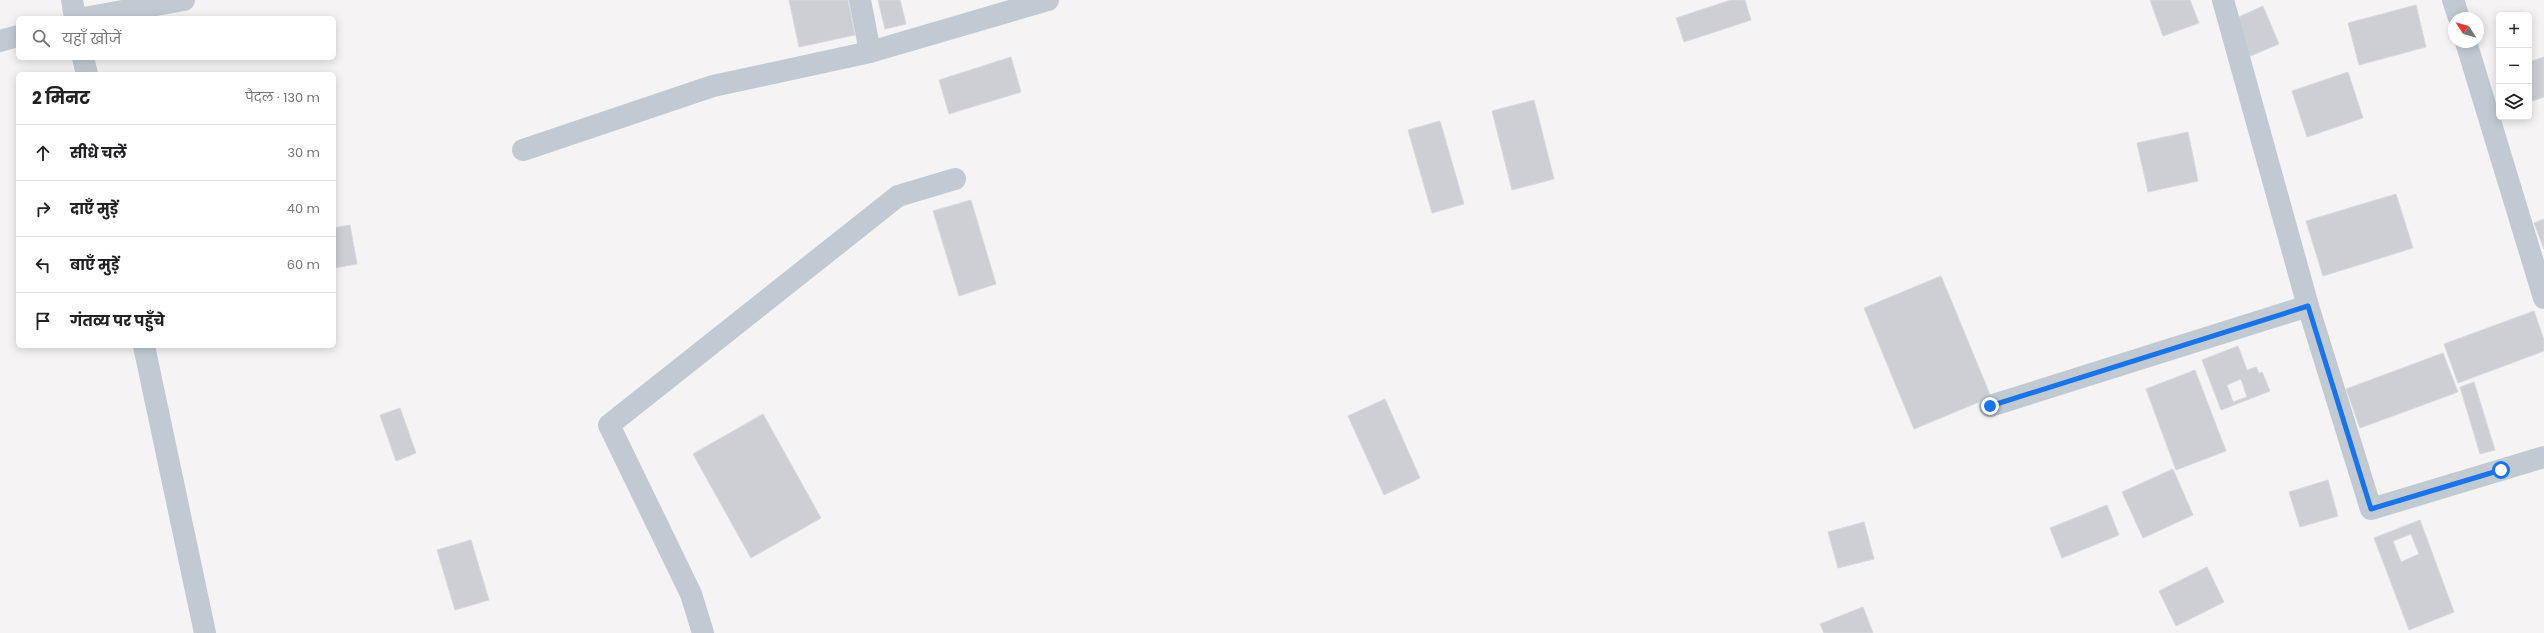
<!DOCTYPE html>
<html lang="hi">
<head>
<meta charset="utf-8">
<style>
	:root { --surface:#fff; --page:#f2f2f2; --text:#202124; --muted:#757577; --line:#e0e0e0 }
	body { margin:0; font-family:Poppins,"Noto Sans Devanagari",sans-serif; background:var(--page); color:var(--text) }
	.controls { position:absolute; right:12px; top:12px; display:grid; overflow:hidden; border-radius:6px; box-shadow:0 2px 10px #0003 }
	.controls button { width:36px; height:36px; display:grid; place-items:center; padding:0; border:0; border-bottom:1px solid var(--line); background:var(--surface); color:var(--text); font:20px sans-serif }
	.compass { position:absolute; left:2448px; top:12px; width:36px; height:36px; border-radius:50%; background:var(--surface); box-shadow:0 2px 10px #0003; rotate:306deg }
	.stop { position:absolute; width:12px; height:12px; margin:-9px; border:3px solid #1a73e8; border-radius:50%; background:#fff }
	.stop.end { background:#1a73e8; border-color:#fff; box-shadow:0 1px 4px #0008 }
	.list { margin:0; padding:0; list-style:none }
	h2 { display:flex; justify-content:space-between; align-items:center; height:52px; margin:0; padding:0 16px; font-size:17px }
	h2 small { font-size:13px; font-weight:400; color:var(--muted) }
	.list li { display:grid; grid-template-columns:26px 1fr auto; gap:12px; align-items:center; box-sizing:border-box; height:56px; padding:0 16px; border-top:1px solid var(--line) }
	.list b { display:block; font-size:15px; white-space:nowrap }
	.list em { font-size:13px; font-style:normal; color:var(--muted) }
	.icon { flex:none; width:22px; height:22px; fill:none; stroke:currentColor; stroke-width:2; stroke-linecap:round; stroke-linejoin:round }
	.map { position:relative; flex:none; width:2544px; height:633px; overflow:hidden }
	.search { position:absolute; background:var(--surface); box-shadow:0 2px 10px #0003; left:16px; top:16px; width:320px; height:44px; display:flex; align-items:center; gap:10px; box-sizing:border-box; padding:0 14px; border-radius:6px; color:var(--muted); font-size:15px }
	.panel { position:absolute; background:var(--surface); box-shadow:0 2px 10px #0003; left:16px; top:72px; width:320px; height:276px; border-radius:6px }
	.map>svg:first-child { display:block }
	.building { fill:#cdcfd5; stroke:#d7d9de; fill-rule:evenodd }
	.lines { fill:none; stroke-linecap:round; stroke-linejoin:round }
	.street { stroke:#c1cad2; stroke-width:22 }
	.route { stroke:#1a73e8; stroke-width:5 }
</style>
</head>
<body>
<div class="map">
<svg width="2544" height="633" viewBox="0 0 2544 633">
	<rect width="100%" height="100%" fill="#f5f3f3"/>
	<!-- building -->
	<g class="building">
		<path d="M789,0H848L855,35L799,47Z"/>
		<path d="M878,0H900L906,24L885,29Z"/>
		<path d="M1731,0H1745L1751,20L1684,42L1676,18Z"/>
		<path d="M2150,0H2190L2199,23L2163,36Z"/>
		<path d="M2416,5L2426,47L2359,65L2348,23Z"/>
		<path d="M2263,6L2279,44L2248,57L2232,20Z"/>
		<path d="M1011,57L1021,92L949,114L939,80Z"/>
		<path d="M2544,57V97L2529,102V62Z"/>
		<path d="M2348,72L2363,118L2307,137L2292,91Z"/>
		<path d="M1534,100L1554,179L1512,190L1492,111Z"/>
		<path d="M1440,121L1464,204L1432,213L1408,130Z"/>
		<path d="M2188,132L2198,181L2148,192L2137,143Z"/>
		<path d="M2396,194L2413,248L2323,276L2306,221Z"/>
		<path d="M971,200L996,284L959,296L933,211Z"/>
		<path d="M2544,219V249L2534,223Z"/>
		<path d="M350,225L357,264L334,268V228Z"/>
		<path d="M1941,276L1991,397L1914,429L1864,308Z"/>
		<path d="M2534,311L2544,340V351L2458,383L2444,344Z"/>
		<path d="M2238,346L2247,370L2256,367L2259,373L2262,372L2270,391L2221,410L2202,360ZM2241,379L2247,397L2233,402L2227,385Z"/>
		<path d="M2443,353L2458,392L2360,428L2346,389Z"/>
		<path d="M2195,370L2226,451L2176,470L2146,389Z"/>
		<path d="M2474,382L2495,450L2480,454L2460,387Z"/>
		<path d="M1385,399L1420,478L1384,495L1348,416Z"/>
		<path d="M400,408L416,453L396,461L380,415Z"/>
		<path d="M763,414L821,518L751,558L693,454Z"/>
		<path d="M2173,469L2193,515L2143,538L2122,492Z"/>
		<path d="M2328,480L2338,516L2300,527L2289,492Z"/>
		<path d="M2107,505L2119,535L2062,558L2050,528Z"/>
		<path d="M2420,520L2454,612L2409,630L2374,538ZM2411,534L2419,554L2401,562L2393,541Z"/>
		<path d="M1864,522L1874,559L1838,568L1828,532Z"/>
		<path d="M471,540L489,600L455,610L437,550Z"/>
		<path d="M2207,567L2224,602L2176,626L2159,591Z"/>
		<path d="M1863,607L1873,633H1824L1820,624Z"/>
	</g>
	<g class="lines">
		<!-- street -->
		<g class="street">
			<path d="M72,0L75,18"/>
			<path d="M860,0L870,52"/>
			<path d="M2223,0L2308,306L2371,509L2544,457"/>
			<path d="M2453,0L2459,18"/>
			<path d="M84,18L184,0"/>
			<path d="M0,41L18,36"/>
			<path d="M2466,42L2544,298"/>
			<path d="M83,58L87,74"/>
			<path d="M523,150L713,86L870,52L1048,0"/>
			<path d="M144,346L205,633"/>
			<path d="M1990,406L2308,306"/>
			<path d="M703,633L691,594L609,425L898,196L955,179"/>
		</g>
	</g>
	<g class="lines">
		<!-- route -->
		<path class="route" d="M1990,406L2308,306L2371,509L2501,470"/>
	</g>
</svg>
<div class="controls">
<button>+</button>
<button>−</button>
<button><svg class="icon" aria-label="layers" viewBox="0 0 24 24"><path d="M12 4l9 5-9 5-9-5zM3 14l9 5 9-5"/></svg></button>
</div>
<svg class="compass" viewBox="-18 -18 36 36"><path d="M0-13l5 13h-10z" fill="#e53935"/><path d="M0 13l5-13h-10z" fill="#757577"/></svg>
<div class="stop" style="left:2501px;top:470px"></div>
<div class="stop end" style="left:1990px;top:406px"></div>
<div class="search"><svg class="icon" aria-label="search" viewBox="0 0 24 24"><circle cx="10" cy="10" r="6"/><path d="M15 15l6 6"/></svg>यहाँ खोजें</div>
<section class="panel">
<h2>2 मिनट<small>पैदल · 130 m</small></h2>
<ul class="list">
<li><svg class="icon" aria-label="ahead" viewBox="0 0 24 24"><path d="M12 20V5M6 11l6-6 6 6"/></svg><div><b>सीधे चलें</b></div><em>30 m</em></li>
<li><svg class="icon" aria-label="right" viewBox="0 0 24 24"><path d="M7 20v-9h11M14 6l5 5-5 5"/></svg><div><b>दाएँ मुड़ें</b></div><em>40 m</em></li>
<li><svg class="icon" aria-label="left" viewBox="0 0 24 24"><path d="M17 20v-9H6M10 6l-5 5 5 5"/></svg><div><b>बाएँ मुड़ें</b></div><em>60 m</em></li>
<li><svg class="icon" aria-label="arrive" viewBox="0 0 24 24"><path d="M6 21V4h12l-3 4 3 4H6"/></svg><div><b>गंतव्य पर पहुँचे</b></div></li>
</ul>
</section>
</div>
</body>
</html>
